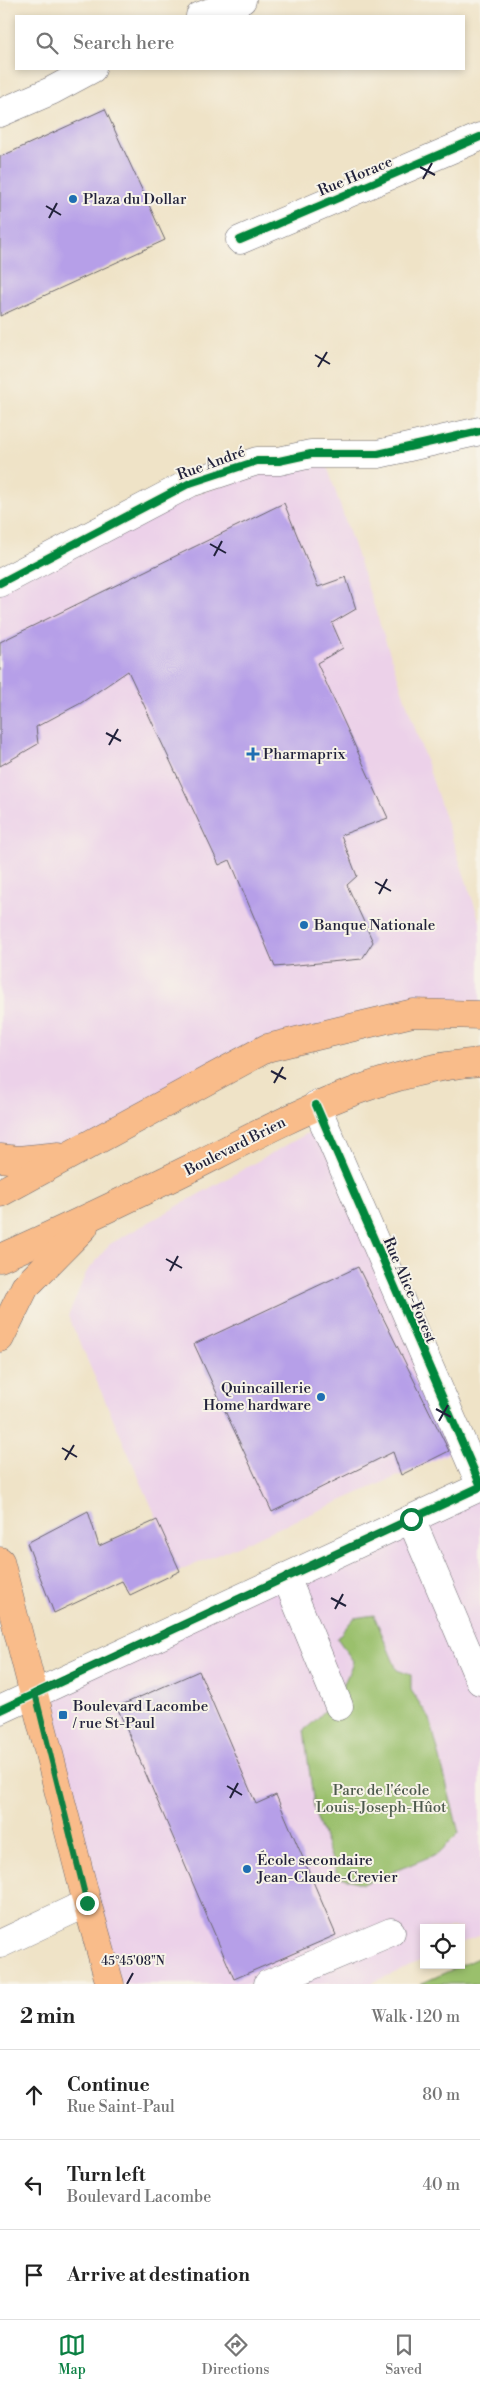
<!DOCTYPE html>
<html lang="en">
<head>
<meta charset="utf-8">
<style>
	:root { --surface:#fff; --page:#f6f6f6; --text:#222; --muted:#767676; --line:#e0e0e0; --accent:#0b8043 }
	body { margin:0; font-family:"Libre Bodoni",serif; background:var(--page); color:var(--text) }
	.controls { position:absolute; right:15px; bottom:15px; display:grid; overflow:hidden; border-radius:0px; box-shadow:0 2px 8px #0003 }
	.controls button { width:45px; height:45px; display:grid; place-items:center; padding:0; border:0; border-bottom:1px solid var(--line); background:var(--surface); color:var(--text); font:25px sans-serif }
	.stop { position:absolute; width:15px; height:15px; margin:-11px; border:4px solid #0b8043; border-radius:50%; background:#fff }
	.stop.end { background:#0b8043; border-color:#fff; box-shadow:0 1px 5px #0008 }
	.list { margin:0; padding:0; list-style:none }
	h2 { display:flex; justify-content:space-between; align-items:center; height:65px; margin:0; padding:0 20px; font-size:21px }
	h2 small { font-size:16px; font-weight:400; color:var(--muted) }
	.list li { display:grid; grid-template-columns:32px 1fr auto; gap:15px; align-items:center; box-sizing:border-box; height:90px; padding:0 20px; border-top:1px solid var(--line) }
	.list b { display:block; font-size:19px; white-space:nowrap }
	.list p { margin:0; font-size:16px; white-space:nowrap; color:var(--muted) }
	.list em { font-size:16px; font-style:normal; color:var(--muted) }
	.icon { flex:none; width:28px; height:28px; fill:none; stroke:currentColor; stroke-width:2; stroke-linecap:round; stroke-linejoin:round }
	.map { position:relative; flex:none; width:480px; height:1984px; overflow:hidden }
	.search { position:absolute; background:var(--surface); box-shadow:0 2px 8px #0003; left:15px; right:15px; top:15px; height:55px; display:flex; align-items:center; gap:12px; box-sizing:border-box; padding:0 18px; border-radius:0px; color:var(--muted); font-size:19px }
	.sheet { height:335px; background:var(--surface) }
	nav { display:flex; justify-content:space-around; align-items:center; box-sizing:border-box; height:70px; border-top:1px solid var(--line); background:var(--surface); font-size:14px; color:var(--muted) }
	nav a { display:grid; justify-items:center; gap:2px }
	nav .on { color:var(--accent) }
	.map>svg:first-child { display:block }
	.built { fill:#ecd1e9 }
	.green { fill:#9ac06c; stroke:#5e7154 }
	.building { fill:#b69fe8 }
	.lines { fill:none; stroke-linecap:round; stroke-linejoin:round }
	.minor-casing { stroke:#6a666c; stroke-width:29 }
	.major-casing { stroke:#6a666c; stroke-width:29 }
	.minor { stroke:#fff; stroke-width:28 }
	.major { stroke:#f9bc8a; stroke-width:28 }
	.cycleway-casing { stroke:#f7f3e8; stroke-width:11 }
	.cycleway { stroke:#00873e; stroke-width:8 }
	.route { stroke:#0b8043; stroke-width:6 }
	.ticks { fill:none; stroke:#22223b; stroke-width:2 }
	.poi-dot { fill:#1f6fb2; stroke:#f7f3e8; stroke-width:2 }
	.labels { text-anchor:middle; stroke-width:4; stroke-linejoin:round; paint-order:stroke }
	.street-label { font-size:15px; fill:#22223b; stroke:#f7f3e8 }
	.poi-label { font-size:15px; fill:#22223b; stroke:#f7f3e8; text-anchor:start }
	.park-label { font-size:15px; fill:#4c594c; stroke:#f7f3e8 }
	.ticks-label { font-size:12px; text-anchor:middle; fill:#22223b; stroke:#f7f3e8; stroke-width:4; stroke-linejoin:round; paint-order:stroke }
</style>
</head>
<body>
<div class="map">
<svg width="480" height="1984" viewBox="0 0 480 1984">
	<rect width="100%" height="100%" fill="#f7f3e8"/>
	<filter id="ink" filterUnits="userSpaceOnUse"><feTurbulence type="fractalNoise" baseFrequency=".02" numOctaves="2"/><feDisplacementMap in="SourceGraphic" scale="10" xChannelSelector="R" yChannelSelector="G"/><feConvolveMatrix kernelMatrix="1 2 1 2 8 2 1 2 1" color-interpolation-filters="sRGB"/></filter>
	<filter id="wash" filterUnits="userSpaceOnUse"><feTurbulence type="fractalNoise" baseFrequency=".0096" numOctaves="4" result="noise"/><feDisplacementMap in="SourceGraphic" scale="20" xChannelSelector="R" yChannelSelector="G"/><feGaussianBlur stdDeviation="1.12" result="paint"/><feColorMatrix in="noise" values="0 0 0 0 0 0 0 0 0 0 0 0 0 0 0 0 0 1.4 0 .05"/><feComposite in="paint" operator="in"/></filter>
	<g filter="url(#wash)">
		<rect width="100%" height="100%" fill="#efe3c7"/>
		<!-- built -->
		<g class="built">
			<path d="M323,454L480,922V1015L267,1048L71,1155L0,1158V583L123,517Z"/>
			<path d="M324,1124L462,1448L180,1571L68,1316L86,1273L110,1244Z"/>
			<path d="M480,1487V1935L461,1943V1928H424V1960L369,1984H110L35,1693Z"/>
		</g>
		<!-- green -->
		<g class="green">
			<path d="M374,1615L397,1670L411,1675V1690L430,1719L459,1833L439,1853L363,1884L338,1876L315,1814L304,1730C327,1712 345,1688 353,1661L337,1638L354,1618Z"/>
			<path d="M480,1957V1984H420Z"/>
		</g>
		<g id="blocks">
			<!-- building -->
			<g class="building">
				<path d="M105,109L165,240L0,316V157Z"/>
				<path d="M284,503L318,587L346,577L356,609L332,623L343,648L317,663L388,818L341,835L357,876L347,885L373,942L362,959L275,967L230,860L219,865L128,671L81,703L36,727L38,744L0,766V642Z"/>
				<path d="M358,1267L449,1451L401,1475L393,1452L272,1512L194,1344Z"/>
				<path d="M88,1511L99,1546L157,1520L180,1571L130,1595L122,1581L54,1613L27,1543Z"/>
				<path d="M199,1671L256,1804L276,1795L336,1935L234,1979L117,1707Z"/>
			</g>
		</g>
	</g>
	<g filter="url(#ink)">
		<use href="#blocks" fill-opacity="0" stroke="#6a666c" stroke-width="1"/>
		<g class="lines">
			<!-- minor casing -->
			<g class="minor-casing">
				<g id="minor">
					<path d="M200,16L242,0"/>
					<path d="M0,113L51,91L92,69"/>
					<path d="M240,240L480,137"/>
					<path d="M0,583L190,483L257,461H279L311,454H378L480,431"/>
					<path d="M316,1105L480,1484"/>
					<path d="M411,1519L480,1681"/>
					<path d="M286,1577L339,1706"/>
					<path d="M0,1710L480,1487"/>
					<path d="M0,1944L87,1903"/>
					<path d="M268,1984L391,1932"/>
				</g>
			</g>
			<!-- major casing -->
			<g class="major-casing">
				<g id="major">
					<path d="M0,1158L18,1160L59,1156"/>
					<path d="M0,1193L267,1048L413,1013L480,1015"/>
					<path d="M0,1258C66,1229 130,1198 195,1166C286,1120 376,1070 480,1062"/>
					<path d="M0,1338L25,1287L84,1227"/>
					<path d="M0,1561L87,1903L110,1984"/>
				</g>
			</g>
			<!-- minor -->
			<use href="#minor" class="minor"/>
			<!-- major -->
			<use href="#major" class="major"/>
			<!-- cycleway casing -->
			<g class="cycleway-casing">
				<g id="cycleway">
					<path d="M240,240L480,137"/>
					<path d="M0,583L190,483L257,461H279L311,454H378L480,431"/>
					<path d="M316,1105L480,1484"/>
					<path d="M0,1710L480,1487"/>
				</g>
			</g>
			<!-- cycleway -->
			<use href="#cycleway" class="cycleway"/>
		</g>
	</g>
	<g class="lines" filter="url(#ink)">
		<!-- route -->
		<path class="route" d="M87,1903L35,1693L411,1519"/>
	</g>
	<!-- ticks -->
	<path class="ticks" d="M420,167L435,175M423,179L432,163M46,206L61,215M49,218L57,203M315,355L330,364M318,367L327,352M210,544L226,553M214,556L222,541M106,733L121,741M109,745L118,729M375,882L391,891M379,894L387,879M271,1071L286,1079M274,1083L283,1067M166,1259L182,1268M170,1271L178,1256M436,1409L451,1417M439,1421L448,1405M62,1448L77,1457M65,1460L74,1445M331,1598L346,1606M335,1609L343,1594M227,1786L242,1795M230,1798L238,1783M127,1984L133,1973"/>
	<!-- markers -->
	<g class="poi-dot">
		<circle cx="73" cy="199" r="5"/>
		<path d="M250.5 746.5h5v5h5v5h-5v5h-5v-5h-5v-5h5z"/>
		<circle cx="304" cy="925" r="5"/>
		<circle cx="321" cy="1397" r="5"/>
		<rect x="58" y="1710" width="10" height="10" rx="2.5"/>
		<circle cx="247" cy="1869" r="5"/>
	</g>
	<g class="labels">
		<!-- street labels -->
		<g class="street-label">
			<text transform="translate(355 176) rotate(-23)" y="5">Rue Horace</text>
			<text transform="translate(211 463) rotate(-20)" y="5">Rue André</text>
			<text transform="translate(235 1146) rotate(-27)" y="5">Boulevard Brien</text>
			<text transform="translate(410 1290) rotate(67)" y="5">Rue Alice-Forest</text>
		</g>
		<!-- poi labels -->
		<g class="poi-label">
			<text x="83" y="204">Plaza du Dollar</text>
			<text x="263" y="759">Pharmaprix</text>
			<text x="314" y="930">Banque Nationale</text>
			<text x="311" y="1393" text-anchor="end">Quincaillerie<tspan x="311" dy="17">Home hardware</tspan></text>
			<text x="73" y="1711">Boulevard Lacombe<tspan x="73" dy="17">/ rue St-Paul</tspan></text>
			<text x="257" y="1865">École secondaire<tspan x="257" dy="17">Jean-Claude-Crevier</tspan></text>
		</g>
		<!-- park labels -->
		<g class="park-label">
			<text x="381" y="1795">Parc de l'école<tspan x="381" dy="17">Louis-Joseph-Hûot</tspan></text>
		</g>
	</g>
	<g class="ticks-label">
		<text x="133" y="1965">45°45'08"N</text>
	</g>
</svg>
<div class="controls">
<button><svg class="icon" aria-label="locate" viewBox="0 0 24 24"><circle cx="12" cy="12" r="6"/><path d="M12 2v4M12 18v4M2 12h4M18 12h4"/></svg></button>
</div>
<div class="stop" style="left:411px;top:1519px"></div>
<div class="stop end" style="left:87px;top:1903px"></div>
<div class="search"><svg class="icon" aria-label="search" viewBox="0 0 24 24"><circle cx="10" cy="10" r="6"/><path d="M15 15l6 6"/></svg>Search here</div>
</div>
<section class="sheet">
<h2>2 min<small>Walk · 120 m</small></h2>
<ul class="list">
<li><svg class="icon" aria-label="ahead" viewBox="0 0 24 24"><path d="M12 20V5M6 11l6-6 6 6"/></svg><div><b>Continue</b><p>Rue Saint-Paul</p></div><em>80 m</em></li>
<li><svg class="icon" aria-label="left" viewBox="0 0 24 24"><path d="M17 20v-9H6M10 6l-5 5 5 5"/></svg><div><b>Turn left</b><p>Boulevard Lacombe</p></div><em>40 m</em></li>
<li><svg class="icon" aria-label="arrive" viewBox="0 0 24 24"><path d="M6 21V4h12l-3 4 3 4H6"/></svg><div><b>Arrive at destination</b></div></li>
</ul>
</section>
<nav>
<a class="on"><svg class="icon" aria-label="map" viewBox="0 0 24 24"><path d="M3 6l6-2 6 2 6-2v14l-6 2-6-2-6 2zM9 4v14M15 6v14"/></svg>Map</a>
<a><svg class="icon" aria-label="directions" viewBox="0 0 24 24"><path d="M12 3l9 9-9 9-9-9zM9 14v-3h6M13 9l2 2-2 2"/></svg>Directions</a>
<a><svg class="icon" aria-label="saved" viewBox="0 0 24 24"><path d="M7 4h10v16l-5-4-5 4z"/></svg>Saved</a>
</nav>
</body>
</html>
